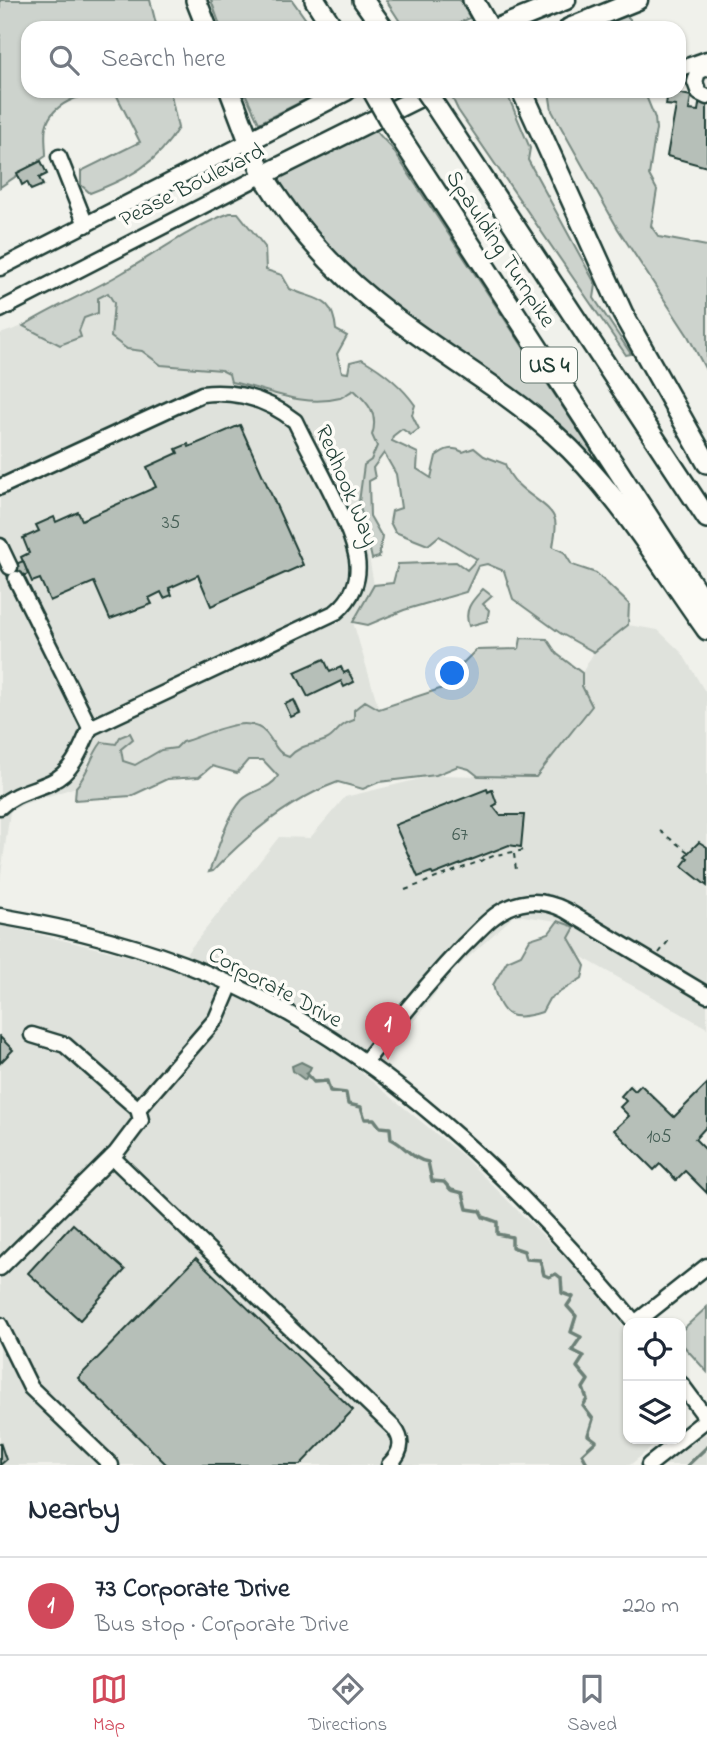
<!DOCTYPE html>
<html lang="en">
<head>
<meta charset="utf-8">
<style>
	:root { --surface:#fff; --page:#f6f6f7; --text:#1f2937; --muted:#747a83; --line:#e0e1e3; --accent:#d1495b }
	body { margin:0; font-family:"Indie Flower",sans-serif; background:var(--page); color:var(--text) }
	.controls { position:absolute; right:21px; bottom:21px; display:grid; overflow:hidden; border-radius:14px; box-shadow:0 2px 5px #0004 }
	.controls button { width:63px; height:63px; display:grid; place-items:center; padding:0; border:0; border-bottom:2px solid var(--line); background:var(--surface); color:var(--text); font:35px sans-serif }
	.you { position:absolute; left:453px; top:674px; width:24px; height:24px; margin:-18px; border:5px solid #fff; border-radius:50%; background:#1a73e8; box-shadow:0 0 0 10px #1a73e833 }
	.badge { display:grid; place-items:center; width:46px; height:46px; border-radius:50%; background:var(--accent); color:#fff; font-size:23px; font-weight:700 }
	.pin { position:absolute; translate:-50% -58px; filter:drop-shadow(0 2px 4px #0008) }
	.pin::after { content:''; position:absolute; top:37px; width:24px; height:21px; background:inherit; clip-path:polygon(0 0,100% 0,50% 100%) }
	.list { margin:0; padding:0; list-style:none }
	h2 { display:flex; justify-content:space-between; align-items:center; height:91px; margin:0; padding:0 28px; font-size:30px }
	h2 small { font-size:23px; font-weight:400; color:var(--muted) }
	.list li { display:grid; grid-template-columns:46px 1fr auto; gap:21px; align-items:center; box-sizing:border-box; height:98px; padding:0 28px; border-top:2px solid var(--line) }
	.list b { display:block; font-size:26px; white-space:nowrap }
	.list p { margin:0; font-size:23px; white-space:nowrap; color:var(--muted) }
	.list em { font-size:23px; font-style:normal; color:var(--muted) }
	.icon { flex:none; width:38px; height:38px; fill:none; stroke:currentColor; stroke-width:2; stroke-linecap:round; stroke-linejoin:round }
	.map { position:relative; flex:none; width:707px; height:1465px; overflow:hidden }
	.search { position:absolute; background:var(--surface); box-shadow:0 2px 5px #0004; left:21px; right:21px; top:21px; height:77px; display:flex; align-items:center; gap:18px; box-sizing:border-box; padding:0 24px; border-radius:21px; color:var(--muted); font-size:26px }
	.sheet { height:189px; background:var(--surface) }
	nav { display:flex; justify-content:space-around; align-items:center; box-sizing:border-box; height:98px; border-top:2px solid var(--line); background:var(--surface); font-size:19px; color:var(--muted) }
	nav a { display:grid; justify-items:center; gap:4px }
	nav .on { color:var(--accent) }
	.map>svg:first-child { display:block }
	.built { fill:#dfe2dc }
	.green { fill:#cdd3cd; stroke:#768880; stroke-width:2 }
	.water { fill:#9faca4; stroke:#6c8077; stroke-width:2 }
	.lines { fill:none; stroke-linecap:round; stroke-linejoin:round }
	.stream { stroke:#6c8077; stroke-width:3.5 }
	.building { fill:#b6bfb8; stroke:#1f3d34; stroke-width:2 }
	.minor-casing { stroke:#1f3d34; stroke-width:19 }
	.major-casing { stroke:#1f3d34; stroke-width:23 }
	.highway-casing { stroke:#1f3d34; stroke-width:24 }
	.path { stroke:#1f3d34; stroke-width:2; stroke-dasharray:5 5; stroke-linecap:butt }
	.minor { stroke:#fdfcf7; stroke-width:14 }
	.major { stroke:#fdfcf7; stroke-width:18 }
	.highway { stroke:#fdfcf7; stroke-width:19 }
	.highway-bridge-casing { stroke:#1f3d34; stroke-width:24; stroke-linecap:butt }
	.highway-bridge { stroke:#fdfcf7; stroke-width:19 }
	.labels { text-anchor:middle; stroke-width:7; stroke-linejoin:round; paint-order:stroke }
	.number-label { font-size:19px; fill:#455e55 }
	.shield { fill:#fdfcf7; stroke:#62766e; stroke-width:2 }
	.shield-label { font-size:21px; font-weight:bold; fill:#1f3d34 }
	.street-label { font-size:23px; fill:#1f3d34; stroke:#fdfcf7 }
</style>
</head>
<body>
<div class="map">
<svg width="707" height="1465" viewBox="0 0 707 1465">
	<rect width="100%" height="100%" fill="#f0f1eb"/>
	<filter id="ink" filterUnits="userSpaceOnUse"><feTurbulence type="fractalNoise" baseFrequency=".0143" numOctaves="2"/><feDisplacementMap in="SourceGraphic" scale="14" xChannelSelector="R" yChannelSelector="G"/><feConvolveMatrix kernelMatrix="1 2 1 2 8 2 1 2 1" color-interpolation-filters="sRGB"/></filter>
	<g filter="url(#ink)">
		<!-- built -->
		<g class="built">
			<path d="M108,293L114,303L111,337L127,349L221,370L229,374L231,382L291,400H326L343,397L353,390L372,407L377,446L361,479L364,485L359,502L374,585L353,622L379,709L334,731L329,739L289,757L275,748L271,739L209,735L182,742L176,748L161,750L135,765L123,761L121,749L125,747L102,742L87,763L84,778L76,787L24,804L10,812L0,881V334L23,326L60,345L81,337L79,331L84,318L98,298Z"/>
			<path d="M628,625L658,630L682,653L707,695V1028L580,956L569,938L575,927L558,921L515,915L452,972L380,1065L290,1006L186,954L279,837L310,838L345,797L436,775L536,777L592,706L582,686V673L594,652Z"/>
			<path d="M0,925L162,964L255,1005L342,1057L461,1154L593,1285L628,1333V1439H662L630,1465H0Z"/>
			<path d="M703,1434L707,1435V1465H660Z"/>
		</g>
		<!-- green -->
		<g class="green">
			<path d="M0,0H150L157,28H28V91H170L178,128C157,164 129,178 90,193L81,185V171L140,142L116,94C93,89 52,100 46,127C44,136 46,147 46,156L0,187Z"/>
			<path d="M211,0H292L312,28H221Z"/>
			<path d="M386,0H460L470,18L448,28H404Z"/>
			<path d="M623,13L630,19L631,28H587Z"/>
			<path d="M244,91H323L259,123Z"/>
			<path d="M449,91H506L530,148L528,160L596,285L594,298L631,354L626,355L458,110Z"/>
			<path d="M549,91H644L655,118L656,129L649,175L657,190L651,226L659,237L707,246V372L688,336L618,229L552,111Z"/>
			<path d="M374,129L391,147L613,483L378,297L340,262L289,199L278,177Z"/>
			<path d="M230,213H238L265,247L266,270L282,275L290,289C317,301 333,296 336,330L347,336L337,354L342,372L348,373L350,362L362,359C383,371 401,385 415,405L412,415L419,429L411,435L402,429L393,436L392,441L418,453L417,469L431,478L436,456C445,449 452,446 463,452L474,448L484,456L505,464C515,494 550,501 555,520C557,527 554,539 553,547L564,552L572,565L596,573L629,604L628,625L594,652L560,633L513,599L504,571L487,564L478,566L466,592L404,610L368,625L353,622L374,585L393,583L398,564L456,562L467,570L477,559L439,536L428,545L395,532L390,522L392,511L401,508L396,474L384,453L373,468L375,478L369,481L370,516L382,537L379,557L372,559L359,502L364,465L371,460L377,446L372,435C379,414 368,403 354,390C349,392 345,396 340,398C301,408 268,389 231,382L229,374L221,370L161,365L142,351L127,349L111,337L114,303L108,293L98,298V313L84,318L79,331L81,337L60,345L23,326C55,306 90,292 122,273C157,253 193,226 230,213Z"/>
			<path d="M483,589L492,596L483,604L489,610L487,621L469,626C463,609 473,600 483,589Z"/>
			<path d="M521,638L547,639L557,654L582,673V686L592,706L536,777L478,776L469,769L458,766L436,775L379,782L363,789L338,782C289,800 248,834 213,871L209,872C218,850 226,818 242,800C253,789 270,790 278,776L263,760H248L237,773L212,766L199,777L167,779L131,796L75,800L76,787C88,774 90,757 102,742L116,744L120,737L130,733L133,739L121,749L123,761L135,765L161,750L176,748L182,742C206,736 247,711 266,733C275,743 276,753 289,757C301,744 311,746 326,740C336,736 336,726 354,720V710L365,701L379,709L449,686L450,676L476,650L519,649Z"/>
			<path d="M558,921L575,927L569,938L585,966L582,978L549,999L542,1012C511,1022 501,1017 493,985L507,961L521,955L530,939L549,933Z"/>
			<path d="M707,1307V1372L681,1343V1331Z"/>
		</g>
		<!-- water -->
		<path class="water" d="M301,1062L311,1067L305,1080L293,1071L292,1066Z"/>
		<g class="lines">
			<!-- stream -->
			<g class="stream">
				<path d="M307,1074L314,1082L327,1081L330,1091L346,1093L348,1104L361,1107L365,1119H374L380,1127L390,1128L391,1139C406,1146 411,1159 428,1162L432,1181L444,1182L451,1190L463,1193L467,1209L480,1211L483,1217L497,1222V1234L512,1237V1247L524,1251L526,1259L540,1260L544,1275L549,1277L556,1274L561,1278L562,1293L573,1297L567,1306L576,1316L571,1332L581,1337L572,1350L584,1356L577,1367L588,1380L583,1388L587,1399L583,1406L593,1419L588,1435L596,1441L582,1454L588,1465"/>
				<path d="M688,1465L707,1447"/>
			</g>
		</g>
		<!-- building -->
		<g class="building">
			<path d="M668,91L691,96L689,110L698,111L700,98L707,99V167L667,156L676,106L666,105Z"/>
			<path d="M41,161L47,174L39,178L43,185L31,190L27,182L22,185L17,173Z"/>
			<path d="M240,425L303,565L211,606L198,575L169,588L172,595L164,598L161,592L149,598L152,604L110,619L94,582L50,601L40,579L32,582L21,557L29,553L23,538L39,531L36,525L54,517L56,522L78,512L82,520L156,487L147,467L178,453L176,449L188,444L189,447Z"/>
			<path d="M23,561L28,574L10,582L4,569Z"/>
			<path d="M324,659L330,672L341,667L344,673L348,671L354,682L344,687L341,681L308,697L295,672Z"/>
			<path d="M294,700L300,713L291,717L285,704Z"/>
			<path d="M487,789L488,792L492,790L497,804L493,806L500,815H524L521,847L509,845L433,875L431,872L418,877L395,825Z"/>
			<path d="M699,842L707,847V886L682,866L688,858L685,856Z"/>
			<path d="M0,1037L13,1050L0,1063Z"/>
			<path d="M707,1084V1126L695,1139L707,1151V1193L685,1171L676,1180L660,1164L654,1170L614,1130L629,1116L620,1107L626,1101L621,1096L630,1086L635,1091L641,1085L674,1117Z"/>
			<path d="M73,1224L125,1270L80,1320L28,1273Z"/>
			<path d="M196,1258L353,1410L300,1465H167L78,1378Z"/>
			<path d="M0,1442L6,1460L0,1465Z"/>
		</g>
		<g class="lines">
			<!-- minor casing -->
			<g class="minor-casing">
				<g id="minor">
					<path d="M707,68L698,72L695,82L699,93L707,97"/>
					<path d="M679,69L707,59"/>
					<path d="M59,157L86,225"/>
					<path d="M0,268L249,141"/>
					<path d="M0,310L263,175"/>
					<path d="M0,487L202,394C237,390 267,399 295,421C312,457 351,523 357,559C360,580 352,599 336,612L90,728C81,749 73,772 51,782C32,791 16,792 0,807"/>
					<path d="M0,546L10,567"/>
					<path d="M16,579L90,728"/>
					<path d="M0,916C70,928 139,945 204,972C377,1043 518,1182 635,1323"/>
					<path d="M365,1062C396,1022 428,983 463,946C477,933 490,916 508,908C527,899 547,901 565,910L707,995"/>
					<path d="M138,1109L216,1019L231,984"/>
					<path d="M112,1157L394,1428C405,1442 401,1453 389,1465"/>
					<path d="M0,1268L116,1153L141,1120L138,1109L65,1045L32,1035"/>
					<path d="M635,1323L707,1266"/>
					<path d="M0,1325L31,1388L111,1465"/>
					<path d="M681,1384L707,1419"/>
					<path d="M649,1465L707,1419"/>
				</g>
			</g>
			<!-- major casing -->
			<g class="major-casing">
				<g id="major">
					<path d="M497,28L566,0"/>
					<path d="M569,28L638,0"/>
					<path d="M346,91L249,141L263,175L432,91"/>
				</g>
			</g>
			<!-- highway casing -->
			<g class="highway-casing">
				<g id="highway">
					<path d="M196,0L207,28"/>
					<path d="M315,0L333,28"/>
					<path d="M363,0L383,28"/>
					<path d="M473,0L489,28"/>
					<path d="M230,91L249,141"/>
					<path d="M522,91L623,314L707,463"/>
					<path d="M434,104L707,518"/>
					<path d="M391,123L707,607"/>
					<path d="M263,175C296,229 340,277 391,315C444,356 504,389 554,434C616,489 659,563 707,630"/>
				</g>
			</g>
			<!-- path -->
			<g class="path">
				<path d="M660,831L688,852"/>
				<path d="M514,854L516,870"/>
				<path d="M405,890L496,855L525,850"/>
				<path d="M659,953L669,940"/>
			</g>
			<!-- minor -->
			<use href="#minor" class="minor"/>
			<!-- major -->
			<use href="#major" class="major"/>
			<!-- highway -->
			<use href="#highway" class="highway"/>
			<!-- highway-bridge casing -->
			<g class="highway-bridge-casing">
				<g id="highway-bridge">
					<path d="M373,91L391,123"/>
					<path d="M425,91L434,104"/>
				</g>
			</g>
			<!-- highway-bridge -->
			<use href="#highway-bridge" class="highway-bridge"/>
		</g>
	</g>
	<g class="labels">
		<!-- number labels -->
		<g class="number-label">
			<text x="171" y="528">35</text>
			<text x="460" y="840">67</text>
			<text x="659" y="1142">105</text>
		</g>
		<!-- shield labels -->
		<rect class="shield" x="521" y="347.5" width="56" height="35" rx="5"/>
		<g class="shield-label">
			<text x="549" y="372">US 4</text>
		</g>
		<!-- street labels -->
		<g class="street-label">
			<text transform="translate(191 184) rotate(-27)" y="8">Pease Boulevard</text>
			<text transform="translate(502 248) rotate(57)" y="8">Spaulding Turnpike</text>
			<text transform="translate(348 485) rotate(67)" y="8">Redhook Way</text>
			<text transform="translate(276 986) rotate(28)" y="8">Corporate Drive</text>
		</g>
	</g>
</svg>
<div class="controls">
<button><svg class="icon" aria-label="locate" viewBox="0 0 24 24"><circle cx="12" cy="12" r="6"/><path d="M12 2v4M12 18v4M2 12h4M18 12h4"/></svg></button>
<button><svg class="icon" aria-label="layers" viewBox="0 0 24 24"><path d="M12 4l9 5-9 5-9-5zM3 14l9 5 9-5"/></svg></button>
</div>
<div class="you"></div>
<div class="pin badge" style="left:388px;top:1060px">1</div>
<div class="search"><svg class="icon" aria-label="search" viewBox="0 0 24 24"><circle cx="10" cy="10" r="6"/><path d="M15 15l6 6"/></svg>Search here</div>
</div>
<section class="sheet">
<h2>Nearby<small></small></h2>
<ul class="list">
<li><span class="badge">1</span><div><b>73 Corporate Drive</b><p>Bus stop · Corporate Drive</p></div><em>220 m</em></li>
</ul>
</section>
<nav>
<a class="on"><svg class="icon" aria-label="map" viewBox="0 0 24 24"><path d="M3 6l6-2 6 2 6-2v14l-6 2-6-2-6 2zM9 4v14M15 6v14"/></svg>Map</a>
<a><svg class="icon" aria-label="directions" viewBox="0 0 24 24"><path d="M12 3l9 9-9 9-9-9zM9 14v-3h6M13 9l2 2-2 2"/></svg>Directions</a>
<a><svg class="icon" aria-label="saved" viewBox="0 0 24 24"><path d="M7 4h10v16l-5-4-5 4z"/></svg>Saved</a>
</nav>
</body>
</html>
